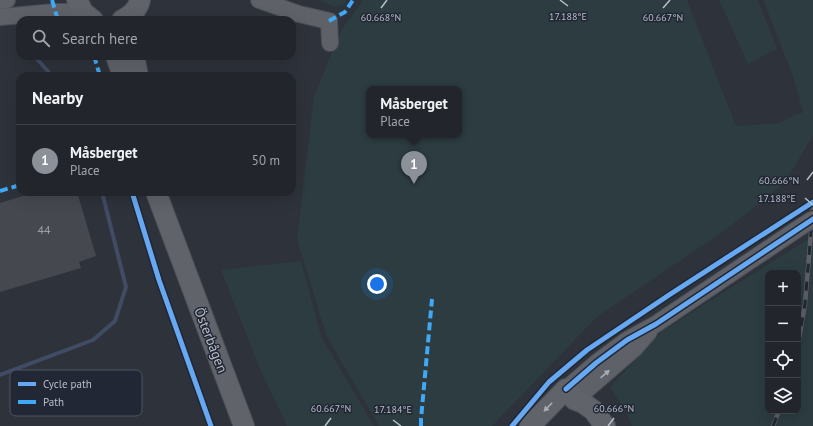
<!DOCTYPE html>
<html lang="en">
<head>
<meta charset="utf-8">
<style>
	:root { --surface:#22262c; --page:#2e3238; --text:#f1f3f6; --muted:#a2a5a9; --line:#3f4348; --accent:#8c9099 }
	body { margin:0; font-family:"PT Sans",sans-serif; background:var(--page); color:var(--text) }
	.controls { position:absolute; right:12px; bottom:12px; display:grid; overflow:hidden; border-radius:8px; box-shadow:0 4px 16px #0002 }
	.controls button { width:36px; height:36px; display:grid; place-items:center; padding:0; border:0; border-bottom:1px solid var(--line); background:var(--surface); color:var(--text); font:20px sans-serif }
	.you { position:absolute; left:377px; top:284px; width:14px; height:14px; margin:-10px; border:3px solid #fff; border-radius:50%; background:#1a73e8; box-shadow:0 0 0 6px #1a73e833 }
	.badge { display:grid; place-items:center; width:26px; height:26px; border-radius:50%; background:var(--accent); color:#fff; font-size:13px; font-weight:700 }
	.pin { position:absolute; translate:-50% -33px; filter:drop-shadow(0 1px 2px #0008) }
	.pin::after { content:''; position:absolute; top:21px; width:14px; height:12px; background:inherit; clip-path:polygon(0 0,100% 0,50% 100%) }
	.popup { position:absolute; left:366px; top:86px; width:96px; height:52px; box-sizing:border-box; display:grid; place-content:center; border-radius:8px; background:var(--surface); filter:drop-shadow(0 1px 3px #0005); font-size:13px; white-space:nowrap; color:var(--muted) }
	.popup b { font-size:15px; color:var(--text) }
	.popup::after { content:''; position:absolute; left:50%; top:100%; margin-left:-8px; border:8px solid transparent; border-top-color:var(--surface) }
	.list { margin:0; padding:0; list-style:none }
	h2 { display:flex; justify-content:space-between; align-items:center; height:52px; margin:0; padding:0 16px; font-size:17px }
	h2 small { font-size:13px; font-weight:400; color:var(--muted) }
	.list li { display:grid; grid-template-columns:26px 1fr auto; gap:12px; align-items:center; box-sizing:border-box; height:72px; padding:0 16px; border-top:1px solid var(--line) }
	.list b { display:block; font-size:15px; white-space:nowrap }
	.list p { margin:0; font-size:13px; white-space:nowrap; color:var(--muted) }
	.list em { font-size:13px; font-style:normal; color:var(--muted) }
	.icon { flex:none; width:22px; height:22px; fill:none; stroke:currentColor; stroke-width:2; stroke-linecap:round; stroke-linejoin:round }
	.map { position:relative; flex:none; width:813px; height:426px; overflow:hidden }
	.search { position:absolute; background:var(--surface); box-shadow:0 4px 16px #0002; left:16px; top:16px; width:280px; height:44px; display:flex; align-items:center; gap:10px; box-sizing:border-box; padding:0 14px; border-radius:12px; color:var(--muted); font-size:15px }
	.panel { position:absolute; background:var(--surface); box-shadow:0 4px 16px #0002; left:16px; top:72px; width:280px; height:124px; border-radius:12px }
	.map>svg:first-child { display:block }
	.green { fill:#2c3c40; fill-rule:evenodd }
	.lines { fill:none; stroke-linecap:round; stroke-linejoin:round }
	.stream { stroke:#404b64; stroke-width:4 }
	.building { fill:#45484f }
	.minor-casing { stroke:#4c4e55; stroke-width:18 }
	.major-casing { stroke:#4b4e57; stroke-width:22 }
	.minor { stroke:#5e6168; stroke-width:16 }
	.major { stroke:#60636a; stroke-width:20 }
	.rail-casing { stroke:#5d5f66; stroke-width:4.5 }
	.rail { stroke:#212734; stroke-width:3; stroke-dasharray:9; stroke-linecap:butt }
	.minor-bridge-casing { stroke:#4c4e55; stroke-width:18; stroke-linecap:butt }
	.minor-bridge { stroke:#5e6168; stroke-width:16 }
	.quiet { stroke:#3fa9f5; stroke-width:4; stroke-dasharray:8 4; stroke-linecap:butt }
	.cycleway-casing { stroke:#212734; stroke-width:8 }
	.cycleway { stroke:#66a8f1; stroke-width:5 }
	.oneway { fill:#a7abb6 }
	.oneway2 { fill:#a7acb7 }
	.ticks { fill:none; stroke:#b9beca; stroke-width:1.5 }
	.labels { text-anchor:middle; stroke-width:3; stroke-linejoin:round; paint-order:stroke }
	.number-label { font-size:12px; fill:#9ca0ab }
	.street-label { font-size:14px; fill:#b9beca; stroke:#212734 }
	.key { fill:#212734; stroke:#4f5461; stroke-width:1 }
	.key-label { font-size:11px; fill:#b9beca }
	.ticks-label { font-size:10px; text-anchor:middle; fill:#b9beca; stroke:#212734; stroke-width:3; stroke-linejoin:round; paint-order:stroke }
</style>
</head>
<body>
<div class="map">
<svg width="813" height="426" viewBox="0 0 813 426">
	<rect width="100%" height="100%" fill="#2e323a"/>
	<!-- green -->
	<g class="green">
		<path d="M320,0H347L344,5L333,7Z"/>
		<path d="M363,0H687L736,126L778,123L803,112L793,76L763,0H813V136L784,183L727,229L598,316L492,426H379L326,335L297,239L314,96L342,29ZM369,89H459V135H369Z"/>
		<path d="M719,0H758L777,49L748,64Z"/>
		<path d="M813,236V426H632L624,408L610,387L662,331ZM768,273H798V411H768Z"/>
		<path d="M301,261L321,336L374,426H287L259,367L221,270Z"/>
	</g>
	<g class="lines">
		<!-- stream -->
		<g class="stream">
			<path d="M36,56L38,60L52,76"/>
			<path d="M0,375L93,340L115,321L126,287L102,192"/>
		</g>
	</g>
	<!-- building -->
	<path class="building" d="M36,192H77L96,256L79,262L81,268L0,292V203Z"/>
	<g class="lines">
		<!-- minor casing -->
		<g class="minor-casing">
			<g id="minor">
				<path d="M259,0L299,14L329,21L330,43"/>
				<path d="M0,1L7,0"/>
				<path d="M0,17L55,12H83"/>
				<path d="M566,389L596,363L627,340L656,324L796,230"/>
				<path d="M575,400L634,349L649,332"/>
			</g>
		</g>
		<!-- major casing -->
		<g class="major-casing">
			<g id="major">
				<path d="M77,0L83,12L93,20"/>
				<path d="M122,20C130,16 138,9 140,0"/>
				<path d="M116,56L123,76"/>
				<path d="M134,56L138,76"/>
				<path d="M156,192L244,426"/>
				<path d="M530,426L566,389L575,400L583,403L593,410L605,426"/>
			</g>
		</g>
		<!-- minor -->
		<use href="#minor" class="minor"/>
		<!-- major -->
		<use href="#major" class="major"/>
		<!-- rail casing -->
		<g class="rail-casing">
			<g id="rail">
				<path d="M798,344L805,304L813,208"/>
				<path d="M773,426L779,411"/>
			</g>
		</g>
		<!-- rail -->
		<use href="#rail" class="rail"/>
		<!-- minor-bridge casing -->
		<g class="minor-bridge-casing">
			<path id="minor-bridge" d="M796,230L813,219"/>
		</g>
		<!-- minor-bridge -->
		<use href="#minor-bridge" class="minor-bridge"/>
		<!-- quiet -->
		<g class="quiet">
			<path d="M52,0L58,20"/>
			<path d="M329,21L345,12L353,0"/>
			<path d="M94,56L100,76"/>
			<path d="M0,191L20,185"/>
			<path d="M421,426V419L432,299"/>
		</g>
		<!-- cycleway casing -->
		<g class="cycleway-casing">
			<g id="cycleway">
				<path d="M132,192L159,280L211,426"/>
				<path d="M566,389L596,363L627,340L656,324L813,219"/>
				<path d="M512,426L549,382L587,350L669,295L813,202"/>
			</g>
		</g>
		<!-- cycleway -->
		<use href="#cycleway" class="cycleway"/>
	</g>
	<!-- one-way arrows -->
	<defs><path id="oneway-solid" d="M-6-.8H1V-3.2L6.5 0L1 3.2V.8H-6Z"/></defs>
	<use class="oneway" href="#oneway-solid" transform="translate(605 374) rotate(-41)"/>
	<use class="oneway2" href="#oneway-solid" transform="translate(548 407) rotate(134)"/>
	<!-- ticks -->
	<path class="ticks" d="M560,0L568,6M381,8L387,0M663,8L670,0M807,180L813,172M805,198L813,205M393,420L401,426M325,426L331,418M608,426L614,418"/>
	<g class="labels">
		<!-- number labels -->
		<g class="number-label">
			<text x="44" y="234">44</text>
		</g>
		<!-- street labels -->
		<g class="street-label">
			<text transform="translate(211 340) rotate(69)" y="5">Österbågen</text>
		</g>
	</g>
	<!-- legend -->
	<rect x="10" y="370" width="132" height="46" rx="6" class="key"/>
	<rect x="18" y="382" width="18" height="4" fill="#66a8f1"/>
	<rect x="18" y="400" width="18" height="4" fill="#3fa9f5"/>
	<g class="key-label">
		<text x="43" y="388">Cycle path</text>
		<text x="43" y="406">Path</text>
	</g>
	<g class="ticks-label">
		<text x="568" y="20">17.188°E</text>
		<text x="381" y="21">60.668°N</text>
		<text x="663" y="21">60.667°N</text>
		<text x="779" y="184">60.666°N</text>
		<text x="777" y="202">17.188°E</text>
		<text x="331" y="412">60.667°N</text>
		<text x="614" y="412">60.666°N</text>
		<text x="393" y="413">17.184°E</text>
	</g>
</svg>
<div class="controls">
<button>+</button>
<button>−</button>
<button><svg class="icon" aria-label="locate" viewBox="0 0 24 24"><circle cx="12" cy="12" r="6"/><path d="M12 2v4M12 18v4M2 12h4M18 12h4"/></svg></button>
<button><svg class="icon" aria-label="layers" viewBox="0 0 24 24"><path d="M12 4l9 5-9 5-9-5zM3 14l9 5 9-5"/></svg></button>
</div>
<div class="you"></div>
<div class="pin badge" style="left:414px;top:184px">1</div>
<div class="popup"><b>Måsberget</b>Place</div>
<div class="search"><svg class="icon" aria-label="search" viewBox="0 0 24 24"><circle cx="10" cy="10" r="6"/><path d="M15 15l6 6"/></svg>Search here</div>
<section class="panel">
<h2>Nearby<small></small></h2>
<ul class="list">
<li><span class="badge">1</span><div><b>Måsberget</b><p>Place</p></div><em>50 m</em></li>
</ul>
</section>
</div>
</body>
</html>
